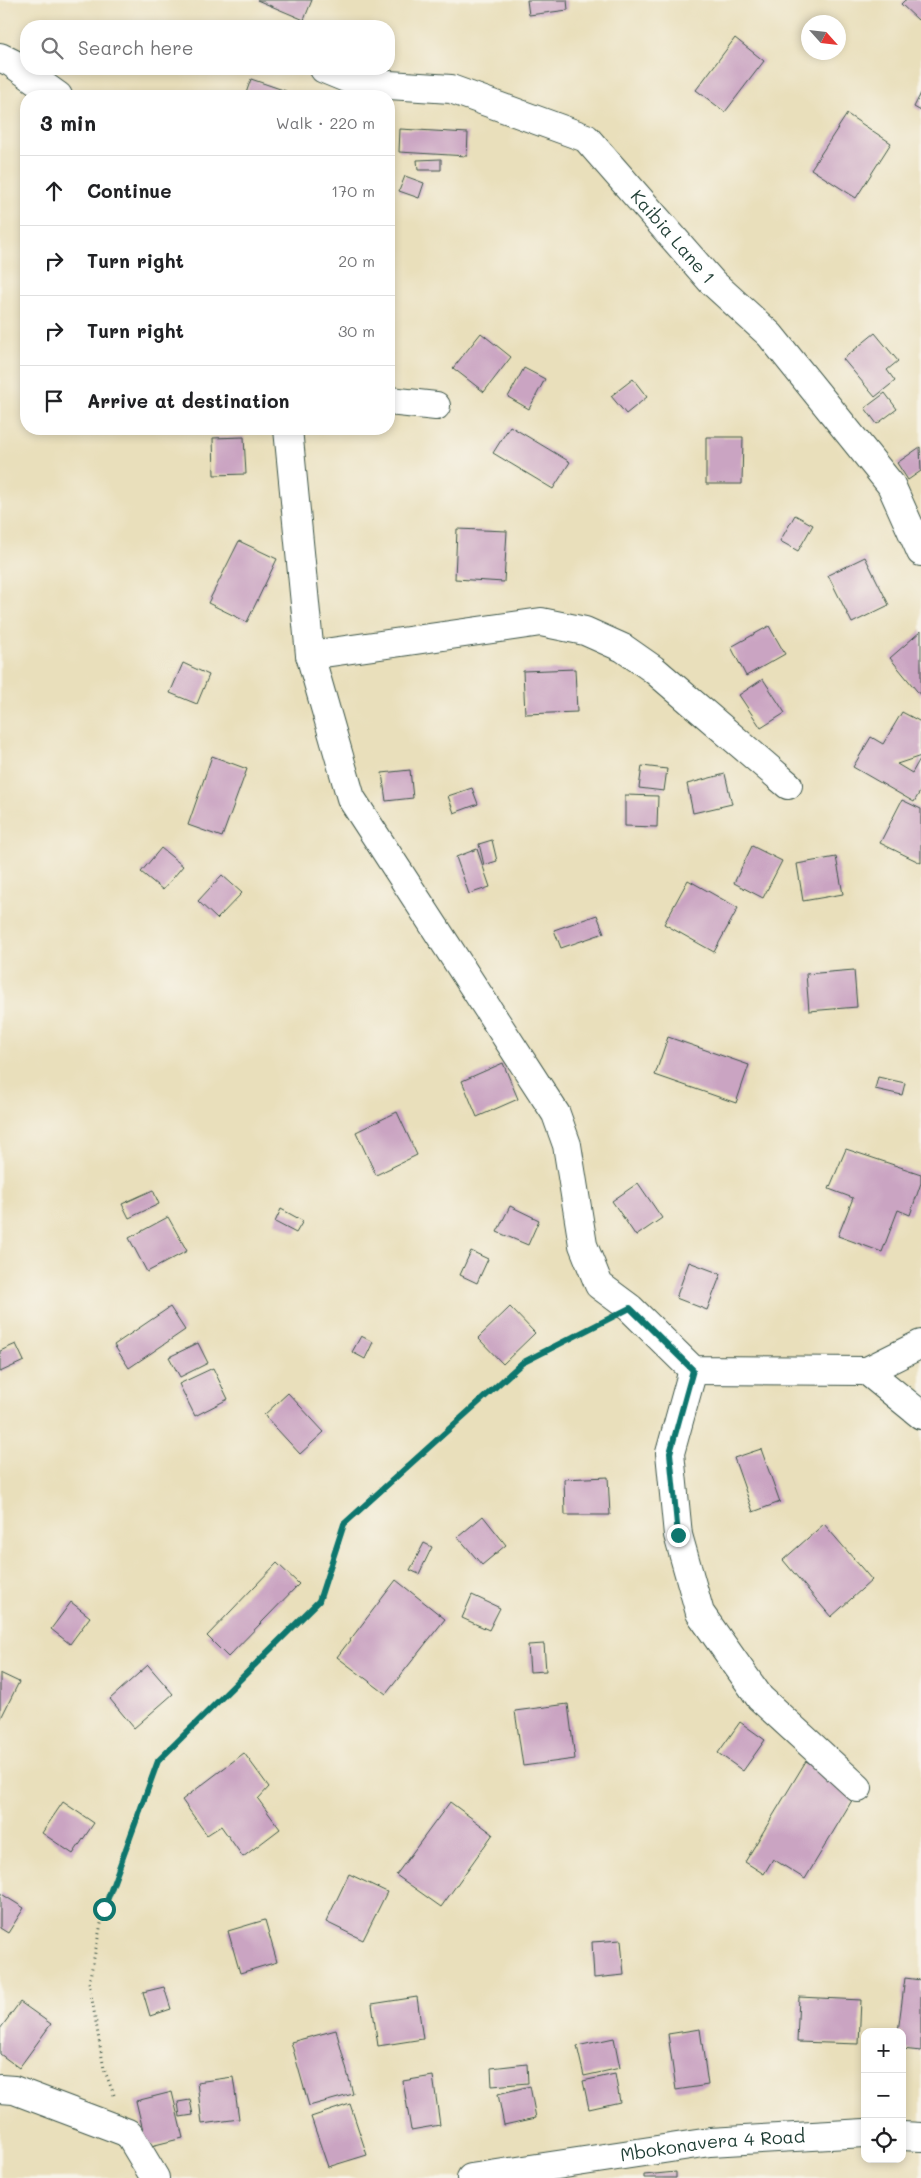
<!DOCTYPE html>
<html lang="en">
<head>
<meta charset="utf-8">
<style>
	:root { --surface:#fff; --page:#f6f6f6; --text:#202124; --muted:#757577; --line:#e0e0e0 }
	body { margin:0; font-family:Mali,sans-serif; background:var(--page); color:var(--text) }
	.controls { position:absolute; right:15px; bottom:15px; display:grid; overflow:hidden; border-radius:10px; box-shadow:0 2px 8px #0003 }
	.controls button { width:45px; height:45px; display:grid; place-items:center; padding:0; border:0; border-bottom:1px solid var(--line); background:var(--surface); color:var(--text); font:25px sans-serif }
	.compass { position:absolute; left:801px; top:15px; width:45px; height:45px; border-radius:50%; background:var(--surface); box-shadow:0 2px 8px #0003; rotate:117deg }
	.stop { position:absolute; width:15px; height:15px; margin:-11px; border:4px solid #0f766e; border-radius:50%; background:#fff }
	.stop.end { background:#0f766e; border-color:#fff; box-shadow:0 1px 5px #0008 }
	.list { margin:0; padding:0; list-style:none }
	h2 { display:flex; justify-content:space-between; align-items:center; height:65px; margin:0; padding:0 20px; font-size:21px }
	h2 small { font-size:16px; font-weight:400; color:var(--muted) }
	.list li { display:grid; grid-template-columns:32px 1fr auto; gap:15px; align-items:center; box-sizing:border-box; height:70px; padding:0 20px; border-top:1px solid var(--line) }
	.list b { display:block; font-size:19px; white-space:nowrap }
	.list em { font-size:16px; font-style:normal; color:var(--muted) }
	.icon { flex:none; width:28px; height:28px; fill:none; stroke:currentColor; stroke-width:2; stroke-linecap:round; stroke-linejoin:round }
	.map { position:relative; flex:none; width:921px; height:2178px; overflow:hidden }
	.search { position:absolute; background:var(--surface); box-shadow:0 2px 8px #0003; left:20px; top:20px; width:375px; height:55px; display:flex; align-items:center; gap:12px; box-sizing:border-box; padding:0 18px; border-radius:20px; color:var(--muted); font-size:19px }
	.panel { position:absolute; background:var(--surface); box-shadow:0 2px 8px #0003; left:20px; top:90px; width:375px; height:345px; border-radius:20px }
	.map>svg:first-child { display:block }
	.building { fill:#caa4c2 }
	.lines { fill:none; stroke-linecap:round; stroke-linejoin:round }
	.minor-casing { stroke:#3d5548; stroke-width:30 }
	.path { stroke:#3d5548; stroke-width:3; stroke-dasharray:1 4; stroke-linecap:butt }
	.minor { stroke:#fff; stroke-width:28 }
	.route { stroke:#0f766e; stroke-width:6 }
	.labels { text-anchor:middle; stroke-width:5; stroke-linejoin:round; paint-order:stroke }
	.street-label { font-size:18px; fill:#1f3d34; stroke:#f7f3e8 }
</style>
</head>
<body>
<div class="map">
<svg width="921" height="2178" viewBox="0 0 921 2178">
	<rect width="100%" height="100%" fill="#f7f3e8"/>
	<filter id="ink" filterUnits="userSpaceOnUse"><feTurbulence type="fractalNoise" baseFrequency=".02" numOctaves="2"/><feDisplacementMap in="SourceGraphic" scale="10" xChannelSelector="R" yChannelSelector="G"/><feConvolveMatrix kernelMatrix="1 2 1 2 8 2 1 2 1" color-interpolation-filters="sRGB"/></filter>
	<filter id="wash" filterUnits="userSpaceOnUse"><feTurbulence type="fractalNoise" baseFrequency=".0096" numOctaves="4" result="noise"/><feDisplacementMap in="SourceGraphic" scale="20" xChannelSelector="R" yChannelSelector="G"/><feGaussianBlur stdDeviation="1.12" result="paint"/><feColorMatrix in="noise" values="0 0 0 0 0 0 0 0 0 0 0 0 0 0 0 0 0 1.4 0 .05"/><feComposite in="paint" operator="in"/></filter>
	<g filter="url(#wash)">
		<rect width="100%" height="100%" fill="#e9dfbb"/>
		<g id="blocks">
			<!-- building -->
			<g class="building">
				<path d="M257,0H312L304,20Z"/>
				<path d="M527,0H567L568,10L529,15Z"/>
				<path d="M905,0H921V17L918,20L901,4Z"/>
				<path d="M735,38L764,61L725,112L696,90Z"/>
				<path d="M251,79L286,91L284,96H245Z"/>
				<path d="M921,93V111L914,107Z"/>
				<path d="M847,114L891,143L856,198L811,169Z"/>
				<path d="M400,129L468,133L467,156L399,152Z"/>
				<path d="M441,159V170H418L417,160Z"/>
				<path d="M405,176L424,183L419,198L399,191Z"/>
				<path d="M481,333L511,357L484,392L453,368Z"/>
				<path d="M875,333L898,361L887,370L895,381L875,397L843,359Z"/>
				<path d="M524,368L545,379L529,409L508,397Z"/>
				<path d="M633,379L647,397L626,414L611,396Z"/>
				<path d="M885,393L897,409L877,424L865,408Z"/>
				<path d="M510,426L570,462L553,489L493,453Z"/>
				<path d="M244,437L246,474L214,475L213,438Z"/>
				<path d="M706,437H743L742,484H706Z"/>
				<path d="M920,447L921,471L908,480L897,463Z"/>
				<path d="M795,515L813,525L798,551L780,541Z"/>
				<path d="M457,529L507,531L504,582L455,579Z"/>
				<path d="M239,541L277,559L247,622L208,603Z"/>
				<path d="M865,557L889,605L852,623L828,575Z"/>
				<path d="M769,626L785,654L746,676L731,647Z"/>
				<path d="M921,631V696L890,658Z"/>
				<path d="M183,663L209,675L197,704L170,693Z"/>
				<path d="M575,669L577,712L525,714L523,671Z"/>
				<path d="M763,679L785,713L761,728L739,695Z"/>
				<path d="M902,712L921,722V756L897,764L912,773L921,757V790L914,802L853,767L871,737L883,744Z"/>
				<path d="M212,756L247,769L222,837L188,825Z"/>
				<path d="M642,766L667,769L664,791L639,788Z"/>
				<path d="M410,770L413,798L386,801L382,773Z"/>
				<path d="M725,774L732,804L693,813L687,784Z"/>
				<path d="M472,788L478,804L454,813L448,796Z"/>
				<path d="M625,795L658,796L657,827L625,826Z"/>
				<path d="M902,800L921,809V863L880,843Z"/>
				<path d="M492,840L497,861L484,865L479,844Z"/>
				<path d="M752,846L782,861L763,898L734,883Z"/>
				<path d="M161,848L183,866L163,890L141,872Z"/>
				<path d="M477,849L490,887L469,894L456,857Z"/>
				<path d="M836,857L843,894L803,901L797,864Z"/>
				<path d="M222,875L242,893L217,919L198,901Z"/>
				<path d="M688,880L738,908L714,952L664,924Z"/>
				<path d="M597,915L604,933L561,948L554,930Z"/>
				<path d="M854,970L857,1007L809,1011L806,974Z"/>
				<path d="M668,1037L749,1065L736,1103L655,1075Z"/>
				<path d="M503,1063L518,1099L477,1117L462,1081Z"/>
				<path d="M878,1077L905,1083L902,1095L875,1089Z"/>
				<path d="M397,1112L417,1155L376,1175L356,1132Z"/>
				<path d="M846,1149L921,1174V1183L910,1215L898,1210L882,1252L838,1236L853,1198L829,1189Z"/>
				<path d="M638,1183L662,1218L636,1236L612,1201Z"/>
				<path d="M153,1190L159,1204L129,1218L122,1204Z"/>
				<path d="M510,1206L539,1220L528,1245L497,1232Z"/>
				<path d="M281,1209L303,1221L296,1233L275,1222Z"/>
				<path d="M168,1217L187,1251L147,1272L129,1238Z"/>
				<path d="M471,1251L488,1259L477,1283L460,1275Z"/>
				<path d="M689,1262L721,1274L707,1310L676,1298Z"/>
				<path d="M170,1307L185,1330L129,1368L114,1345Z"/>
				<path d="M510,1307L535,1333L503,1364L478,1338Z"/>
				<path d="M361,1336L373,1342L365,1359L352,1352Z"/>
				<path d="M198,1343L208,1363L180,1377L169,1357Z"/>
				<path d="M16,1344L24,1361L0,1372V1351Z"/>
				<path d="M213,1368L228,1399L195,1416L179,1384Z"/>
				<path d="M288,1393L324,1432L300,1454L264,1415Z"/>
				<path d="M761,1449L780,1502L753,1512L734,1458Z"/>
				<path d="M608,1477L610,1515H565L564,1479Z"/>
				<path d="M483,1516L506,1545L482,1565L458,1537Z"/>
				<path d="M824,1524L872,1580L831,1617L783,1560Z"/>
				<path d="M424,1543L432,1547L419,1574L410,1570Z"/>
				<path d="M277,1563L299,1584L228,1657L207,1636Z"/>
				<path d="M396,1580L445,1619L386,1694L337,1657Z"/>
				<path d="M472,1595L500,1608L489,1630L462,1618Z"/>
				<path d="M71,1602L90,1617L70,1644L51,1629Z"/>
				<path d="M544,1644L546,1671L530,1672L528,1645Z"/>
				<path d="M148,1665L173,1694L134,1728L110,1699Z"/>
				<path d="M0,1673L19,1682L0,1720Z"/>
				<path d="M568,1704L575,1759L523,1766L515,1711Z"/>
				<path d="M740,1722L765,1740L743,1771L718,1753Z"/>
				<path d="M244,1753L269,1787L258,1799L280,1829L243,1857L221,1826L207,1835L182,1800Z"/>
				<path d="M806,1761L857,1792L805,1879L773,1859L764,1874L745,1862Z"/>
				<path d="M63,1802L94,1823L73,1854L42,1833Z"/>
				<path d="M450,1802L493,1834L441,1907L396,1875Z"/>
				<path d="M349,1874L387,1892L363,1940L326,1922Z"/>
				<path d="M0,1893L24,1908L8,1933L0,1928Z"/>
				<path d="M265,1920L277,1962L240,1973L228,1931Z"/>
				<path d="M621,1940L624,1975L594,1978L592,1942Z"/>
				<path d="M905,1978L921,1980V2051L902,2049V2032H898Z"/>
				<path d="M164,1987L171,2009L150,2016L143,1992Z"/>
				<path d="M417,1997L423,2039L378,2046L372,2004Z"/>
				<path d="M799,1997L861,2000L859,2044L797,2042Z"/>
				<path d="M20,2002L51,2024L19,2068L0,2054V2029Z"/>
				<path d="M700,2029L708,2085L676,2090L668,2034Z"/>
				<path d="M336,2030L353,2094L309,2106L291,2042Z"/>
				<path d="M614,2038L620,2068L584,2076L577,2046Z"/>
				<path d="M527,2064L528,2083L492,2086L491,2068Z"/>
				<path d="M615,2074L620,2102L589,2109L583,2081Z"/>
				<path d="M433,2076L440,2125L411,2130L403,2081Z"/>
				<path d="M233,2077L239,2119L202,2124L197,2082Z"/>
				<path d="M530,2086L536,2118L504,2125L498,2094Z"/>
				<path d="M172,2092L183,2138L147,2147L136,2101Z"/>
				<path d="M190,2100L193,2115L180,2117L178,2102Z"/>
				<path d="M350,2104L367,2155L328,2167L311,2117Z"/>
				<path d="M676,2172V2178H644V2175Z"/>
			</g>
		</g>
	</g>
	<g filter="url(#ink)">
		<use href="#blocks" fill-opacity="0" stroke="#3d5548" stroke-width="1"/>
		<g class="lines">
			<!-- minor casing -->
			<g class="minor-casing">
				<g id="minor">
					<path d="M0,57L12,63L58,96"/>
					<path id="s1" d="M324,69L358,83L451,89L586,138L712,282L770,335L891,485L921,552"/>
					<path d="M389,401L436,406"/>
					<path d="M288,429L310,655L351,798L556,1114L567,1145L583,1245L599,1285L630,1308L693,1370L867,1371L921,1344"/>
					<path d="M310,655L541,622L585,631L623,648L653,669L788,785"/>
					<path d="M693,1370L670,1453L678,1535L700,1613L760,1698L858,1788"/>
					<path d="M867,1371L921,1415"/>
					<path d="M0,2089L14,2090L128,2133L155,2178"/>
					<path d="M902,2136L921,2137"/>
					<path id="s2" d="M471,2178L710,2142L865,2133"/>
				</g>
			</g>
			<!-- path -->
			<path class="path" d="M114,2095L104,2069L89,1982L104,1909L158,1761L319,1601L344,1524L522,1363L600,1323"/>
			<!-- minor -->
			<use href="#minor" class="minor"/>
		</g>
	</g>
	<g class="lines" filter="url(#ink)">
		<!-- route -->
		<path class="route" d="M104,1909L158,1761L319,1601L344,1524L522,1363L630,1308L693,1370L670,1453L678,1535"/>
	</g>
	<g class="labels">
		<!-- street labels -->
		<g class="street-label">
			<text dy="6" stroke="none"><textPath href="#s1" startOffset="405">Kaibia Lane 1</textPath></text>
			<text dy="6" stroke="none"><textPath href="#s2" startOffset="244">Mbokonavera 4 Road</textPath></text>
		</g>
	</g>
</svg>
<div class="controls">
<button>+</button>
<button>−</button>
<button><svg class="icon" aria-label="locate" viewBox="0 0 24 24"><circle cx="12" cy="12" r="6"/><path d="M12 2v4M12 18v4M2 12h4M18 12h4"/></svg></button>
</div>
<svg class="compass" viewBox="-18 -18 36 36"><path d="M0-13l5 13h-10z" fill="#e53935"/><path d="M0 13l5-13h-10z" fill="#757577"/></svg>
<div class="stop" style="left:104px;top:1909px"></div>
<div class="stop end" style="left:678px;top:1535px"></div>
<div class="search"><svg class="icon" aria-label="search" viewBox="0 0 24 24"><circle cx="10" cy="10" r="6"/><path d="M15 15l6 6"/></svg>Search here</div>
<section class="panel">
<h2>3 min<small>Walk · 220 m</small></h2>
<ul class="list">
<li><svg class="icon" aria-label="ahead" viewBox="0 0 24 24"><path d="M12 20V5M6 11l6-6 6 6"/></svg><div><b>Continue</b></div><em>170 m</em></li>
<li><svg class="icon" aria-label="right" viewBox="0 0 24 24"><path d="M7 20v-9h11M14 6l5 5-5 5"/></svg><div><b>Turn right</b></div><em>20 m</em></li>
<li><svg class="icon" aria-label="right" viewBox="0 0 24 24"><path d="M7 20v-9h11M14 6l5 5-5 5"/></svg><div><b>Turn right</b></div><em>30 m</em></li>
<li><svg class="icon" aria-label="arrive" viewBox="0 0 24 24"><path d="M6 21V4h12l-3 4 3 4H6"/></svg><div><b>Arrive at destination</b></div></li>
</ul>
</section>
</div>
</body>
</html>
